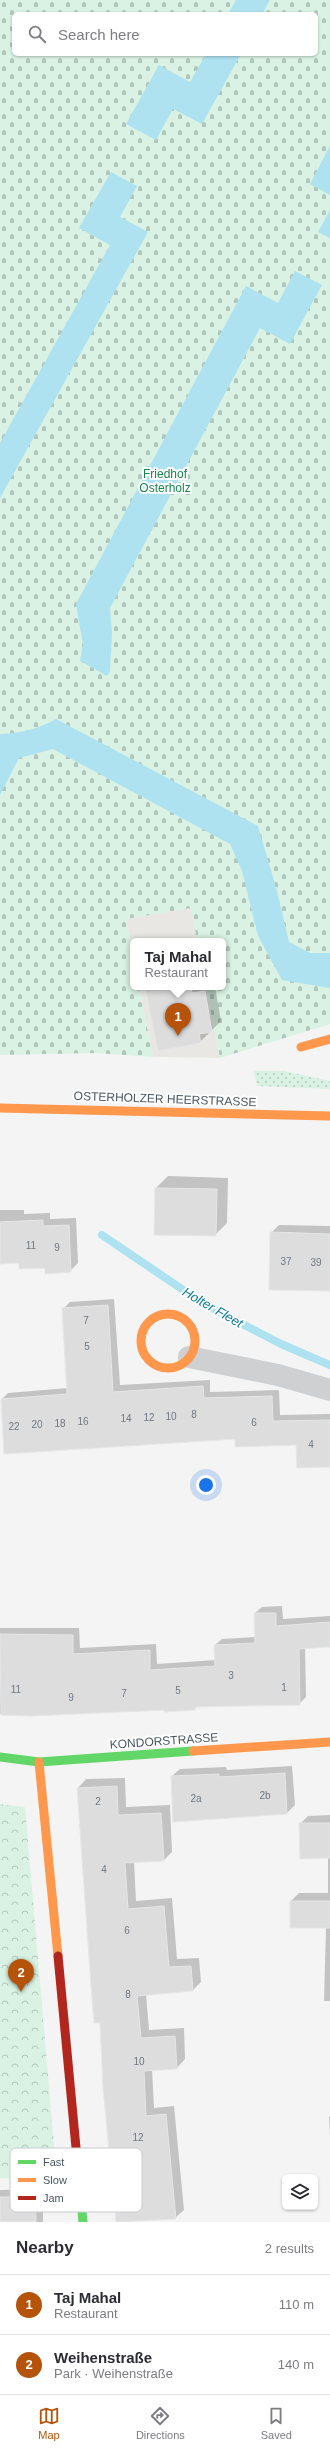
<!DOCTYPE html>
<html lang="en">
<head>
<meta charset="utf-8">
<style>
	:root { --surface:#fff; --page:#f2f2f3; --text:#2b2b33; --muted:#7c7c81; --line:#e1e1e2; --accent:#b45309 }
	body { margin:0; font-family:Helvetica,sans-serif; background:var(--page); color:var(--text) }
	.controls { position:absolute; right:12px; bottom:12px; display:grid; overflow:hidden; border-radius:6px; box-shadow:0 1px 3px #0004 }
	.controls button { width:36px; height:36px; display:grid; place-items:center; padding:0; border:0; border-bottom:1px solid var(--line); background:var(--surface); color:var(--text); font:20px sans-serif }
	.you { position:absolute; left:206px; top:1485px; width:14px; height:14px; margin:-10px; border:3px solid #fff; border-radius:50%; background:#1a73e8; box-shadow:0 0 0 6px #1a73e833 }
	.badge { display:grid; place-items:center; width:26px; height:26px; border-radius:50%; background:var(--accent); color:#fff; font-size:13px; font-weight:700 }
	.pin { position:absolute; translate:-50% -33px; filter:drop-shadow(0 1px 2px #0008) }
	.pin::after { content:''; position:absolute; top:21px; width:14px; height:12px; background:inherit; clip-path:polygon(0 0,100% 0,50% 100%) }
	.popup { position:absolute; left:130px; top:938px; width:96px; height:52px; box-sizing:border-box; display:grid; place-content:center; border-radius:6px; background:var(--surface); filter:drop-shadow(0 1px 3px #0005); font-size:13px; white-space:nowrap; color:var(--muted) }
	.popup b { font-size:15px; color:var(--text) }
	.popup::after { content:''; position:absolute; left:50%; top:100%; margin-left:-8px; border:8px solid transparent; border-top-color:var(--surface) }
	.list { margin:0; padding:0; list-style:none }
	h2 { display:flex; justify-content:space-between; align-items:center; height:52px; margin:0; padding:0 16px; font-size:17px }
	h2 small { font-size:13px; font-weight:400; color:var(--muted) }
	.list li { display:grid; grid-template-columns:26px 1fr auto; gap:12px; align-items:center; box-sizing:border-box; height:60px; padding:0 16px; border-top:1px solid var(--line) }
	.list b { display:block; font-size:15px; white-space:nowrap }
	.list p { margin:0; font-size:13px; white-space:nowrap; color:var(--muted) }
	.list em { font-size:13px; font-style:normal; color:var(--muted) }
	.icon { flex:none; width:22px; height:22px; fill:none; stroke:currentColor; stroke-width:2; stroke-linecap:round; stroke-linejoin:round }
	.map { position:relative; flex:none; width:330px; height:2222px; overflow:hidden }
	.search { position:absolute; background:var(--surface); box-shadow:0 1px 3px #0004; left:12px; right:12px; top:12px; height:44px; display:flex; align-items:center; gap:10px; box-sizing:border-box; padding:0 14px; border-radius:6px; color:var(--muted); font-size:15px }
	.sheet { height:172px; background:var(--surface) }
	nav { display:flex; justify-content:space-around; align-items:center; box-sizing:border-box; height:56px; border-top:1px solid var(--line); background:var(--surface); font-size:11px; color:var(--muted) }
	nav a { display:grid; justify-items:center; gap:2px }
	nav .on { color:var(--accent) }
	.map>svg:first-child { display:block }
	.commercial { fill:#e8e7e3 }
	.grass { fill:url(#grass-dots) }
	.cemetery { fill:url(#cemetery-stones); fill-rule:evenodd }
	.park { fill:url(#park-crowns) }
	.water { fill:#aee2f0 }
	.shadow { fill:#0003 }
	.lines { fill:none; stroke-linecap:round; stroke-linejoin:round }
	.stream { stroke:#aee2f0; stroke-width:8 }
	.building { fill:#ddddde; stroke:#e5e6e7 }
	.street { stroke:#ced0d2; stroke-width:22 }
	.fast { stroke:#63d668; stroke-width:9 }
	.slow { stroke:#ff974d; stroke-width:9 }
	.jam { stroke:#b3261e; stroke-width:9 }
	.labels { text-anchor:middle; stroke-width:4; stroke-linejoin:round; paint-order:stroke }
	.number-label { font-size:10px; fill:#707881 }
	.park-label { font-size:12px; fill:#17864f; stroke:#fff }
	.street-label { font-size:12px; fill:#4a5661; stroke:#fff }
	.water-label { font-size:13px; font-style:italic; fill:#0c7c9b; stroke:#fff }
	.key { fill:#fff; stroke:#c9ccd0; stroke-width:1 }
	.key-label { font-size:11px; fill:#4a5661 }
</style>
</head>
<body>
<div class="map">
<svg width="330" height="2222" viewBox="0 0 330 2222">
	<defs>
		<pattern id="grass-dots" width="8" height="8" patternUnits="userSpaceOnUse"><rect width="8" height="8" fill="#d9f2e3"/><path d="M2 2h.1M6 6h.1" fill="none" stroke="#b2c7bb" stroke-width="1.8" stroke-linecap="round"/></pattern>
		<pattern id="cemetery-stones" width="16" height="16" patternUnits="userSpaceOnUse"><rect width="16" height="16" fill="#d9f2e3"/><path d="M2 7V4a2 2 0 0 1 4 0v3zM10 15v-3a2 2 0 0 1 4 0v3z" fill="#b2c7bb"/></pattern>
		<pattern id="park-crowns" width="20" height="18" patternUnits="userSpaceOnUse"><rect width="20" height="18" fill="#d9f2e3"/><path d="M2 6a3 3 0 1 1 6 0M12 15a3 3 0 1 1 6 0" fill="none" stroke="#b2c7bb"/></pattern>
	</defs>
	<rect width="100%" height="100%" fill="#f4f4f4"/>
	<!-- commercial -->
	<g class="commercial">
		<path d="M191,908L197,941H133V954L126,919Z"/>
		<path d="M139,987H206L220,1058L153,1057Z"/>
	</g>
	<!-- grass -->
	<path class="grass" d="M254,1071H284L330,1081V1089L257,1086Z"/>
	<!-- cemetery -->
	<path class="cemetery" d="M0,0H330V1024L220,1058L206,987H223V941H197L191,908L126,919L133,954V987H139L153,1057L96,1053L0,1055ZM14,14H316V54H14Z"/>
	<!-- park -->
	<path class="park" d="M0,1804L25,1807L57,2180L0,2178Z"/>
	<!-- water -->
	<g class="water">
		<path d="M236,0H270L262,14H228Z"/>
		<path d="M206,54H241L202,124L173,109L156,140L126,124L159,65L190,82Z"/>
		<path d="M330,146V195L310,184Z"/>
		<path d="M111,172L137,186L120,217L148,232L0,498V443L110,245L79,228Z"/>
		<path d="M330,210V238L318,232Z"/>
		<path d="M295,271L322,285L290,344L260,328L110,608L112,634L110,671L107,676L80,661L83,645L76,604L246,286L278,303Z"/>
		<path d="M56,719L258,826L277,891L289,942L310,953H330V988L282,980L258,936L242,871L230,844L53,749L19,758L0,795V734C21,733 38,729 56,719Z"/>
	</g>
	<!-- shadow -->
	<g class="shadow">
		<path d="M170,938L171,941H153Z"/>
		<path d="M147,987H215L221,1021L200,1042Z"/>
		<path d="M168,1176L228,1178L227,1223L215,1235L156,1188Z"/>
		<path d="M0,1210H24V1214L50,1213V1219L76,1218L78,1263L70,1271L20,1262L0,1263Z"/>
		<path d="M279,1225L330,1226V1290L271,1233Z"/>
		<path d="M114,1299L120,1385L210,1380V1392L279,1390L280,1415L330,1414V1466L297,1444L236,1438L2,1399L8,1393L68,1388L63,1309L70,1302Z"/>
		<path d="M282,1606L283,1619L330,1616V1646L305,1648L306,1697L299,1704L197,1706L195,1709L32,1715L0,1714V1628H79L80,1648L156,1644L157,1664L216,1660L215,1645L222,1639L256,1637L255,1613L262,1607Z"/>
		<path d="M292,1766L295,1805L287,1813L174,1821L172,1776L180,1769L226,1767L227,1770Z"/>
		<path d="M125,1778L126,1807L170,1805L172,1852L164,1860L134,1861L136,1901L172,1898L177,1959L199,1958L201,1982L193,1990L146,1994L149,2030L184,2028L185,2059L177,2068L152,2069L154,2108L174,2106L184,2210L175,2218L117,2222L104,2088L101,2022H95L78,1788L86,1779Z"/>
		<path d="M330,1815V2001H324L326,1927L291,1901L299,1893H328V1858L300,1824L308,1816Z"/>
		<path d="M330,2116V2136L329,2117Z"/>
		<path d="M43,2189V2222H0V2190Z"/>
	</g>
	<g class="lines">
		<!-- stream -->
		<path class="stream" d="M102,1235L204,1304L281,1344L330,1365"/>
	</g>
	<!-- building -->
	<g class="building">
		<path d="M145,987H191L192,993L205,991L212,1032L199,1034L201,1043L158,1051Z"/>
		<path d="M155,1188L217,1189L216,1236L154,1235Z"/>
		<path d="M43,1220V1226L69,1225L71,1272L45,1274V1268L19,1269V1263L0,1264V1222Z"/>
		<path d="M270,1232L330,1234V1291L269,1290Z"/>
		<path d="M108,1305L113,1392L203,1386L204,1398L272,1396L273,1421L330,1420V1467L297,1468L296,1445L235,1447V1439L4,1454L1,1399L67,1394L62,1308Z"/>
		<path d="M254,1613H276V1626L330,1622V1647L299,1649L300,1705L195,1707V1710L164,1712V1710L32,1716L1,1715L0,1634L73,1635V1654L150,1650V1670L215,1666L214,1645L255,1643Z"/>
		<path d="M285,1773L287,1814L173,1822L171,1776L219,1774V1777Z"/>
		<path d="M117,1786L118,1815L161,1813L164,1861L125,1863L128,1909L164,1906L169,1967L191,1966L193,1991L137,1996L141,2038L175,2036L177,2069L144,2071L146,2116L166,2114L176,2219L116,2222L103,2088L100,2023H94L91,1985L77,1788Z"/>
		<path d="M299,1823H330V1858L300,1859Z"/>
		<rect x="290" y="1901" width="40" height="27"/>
		<path d="M0,2197H35L36,2222H0Z"/>
	</g>
	<g class="lines">
		<!-- street -->
		<path class="street" d="M189,1357L278,1375L330,1390"/>
		<!-- fast -->
		<g class="fast">
			<path d="M0,1757L39,1762L193,1751"/>
			<path d="M78,2169L83,2222"/>
		</g>
		<!-- slow -->
		<g class="slow">
			<path d="M301,1047L330,1039"/>
			<path d="M0,1108L330,1116"/>
			<circle cx="168" cy="1341" r="27"/>
			<path d="M193,1751L330,1742"/>
			<path d="M39,1762L58,1956"/>
		</g>
		<!-- jam -->
		<path class="jam" d="M58,1956L78,2169"/>
	</g>
	<g class="labels">
		<!-- number labels -->
		<g class="number-label">
			<text x="31" y="1249">11</text>
			<text x="57" y="1251">9</text>
			<text x="286" y="1265">37</text>
			<text x="316" y="1266">39</text>
			<text x="86" y="1324">7</text>
			<text x="87" y="1350">5</text>
			<text x="194" y="1418">8</text>
			<text x="171" y="1420">10</text>
			<text x="149" y="1421">12</text>
			<text x="126" y="1422">14</text>
			<text x="83" y="1425">16</text>
			<text x="254" y="1426">6</text>
			<text x="60" y="1427">18</text>
			<text x="37" y="1428">20</text>
			<text x="14" y="1430">22</text>
			<text x="311" y="1448">4</text>
			<text x="231" y="1679">3</text>
			<text x="284" y="1691">1</text>
			<text x="16" y="1693">11</text>
			<text x="178" y="1694">5</text>
			<text x="124" y="1697">7</text>
			<text x="71" y="1701">9</text>
			<text x="265" y="1799">2b</text>
			<text x="196" y="1802">2a</text>
			<text x="98" y="1805">2</text>
			<text x="104" y="1873">4</text>
			<text x="127" y="1934">6</text>
			<text x="128" y="1998">8</text>
			<text x="139" y="2065">10</text>
			<text x="138" y="2141">12</text>
		</g>
		<!-- park labels -->
		<g class="park-label">
			<text x="165" y="478">Friedhof<tspan x="165" dy="14">Osterholz</tspan></text>
		</g>
		<!-- street labels -->
		<g class="street-label">
			<text transform="translate(165 1099) rotate(2)" y="4">OSTERHOLZER HEERSTRASSE</text>
			<text transform="translate(164 1741) rotate(-4)" y="4">KONDORSTRASSE</text>
		</g>
		<!-- water labels -->
		<g class="water-label">
			<text transform="translate(213 1307) rotate(30)" y="5">Holter Fleet</text>
		</g>
	</g>
	<!-- legend -->
	<rect x="10" y="2148" width="132" height="64" rx="6" class="key"/>
	<rect x="18" y="2160" width="18" height="4" fill="#63d668"/>
	<rect x="18" y="2178" width="18" height="4" fill="#ff974d"/>
	<rect x="18" y="2196" width="18" height="4" fill="#b3261e"/>
	<g class="key-label">
		<text x="43" y="2166">Fast</text>
		<text x="43" y="2184">Slow</text>
		<text x="43" y="2202">Jam</text>
	</g>
</svg>
<div class="controls">
<button><svg class="icon" aria-label="layers" viewBox="0 0 24 24"><path d="M12 4l9 5-9 5-9-5zM3 14l9 5 9-5"/></svg></button>
</div>
<div class="you"></div>
<div class="pin badge" style="left:178px;top:1036px">1</div>
<div class="popup"><b>Taj Mahal</b>Restaurant</div>
<div class="pin badge" style="left:21px;top:1992px">2</div>
<div class="search"><svg class="icon" aria-label="search" viewBox="0 0 24 24"><circle cx="10" cy="10" r="6"/><path d="M15 15l6 6"/></svg>Search here</div>
</div>
<section class="sheet">
<h2>Nearby<small>2 results</small></h2>
<ul class="list">
<li><span class="badge">1</span><div><b>Taj Mahal</b><p>Restaurant</p></div><em>110 m</em></li>
<li><span class="badge">2</span><div><b>Weihenstraße</b><p>Park · Weihenstraße</p></div><em>140 m</em></li>
</ul>
</section>
<nav>
<a class="on"><svg class="icon" aria-label="map" viewBox="0 0 24 24"><path d="M3 6l6-2 6 2 6-2v14l-6 2-6-2-6 2zM9 4v14M15 6v14"/></svg>Map</a>
<a><svg class="icon" aria-label="directions" viewBox="0 0 24 24"><path d="M12 3l9 9-9 9-9-9zM9 14v-3h6M13 9l2 2-2 2"/></svg>Directions</a>
<a><svg class="icon" aria-label="saved" viewBox="0 0 24 24"><path d="M7 4h10v16l-5-4-5 4z"/></svg>Saved</a>
</nav>
</body>
</html>
